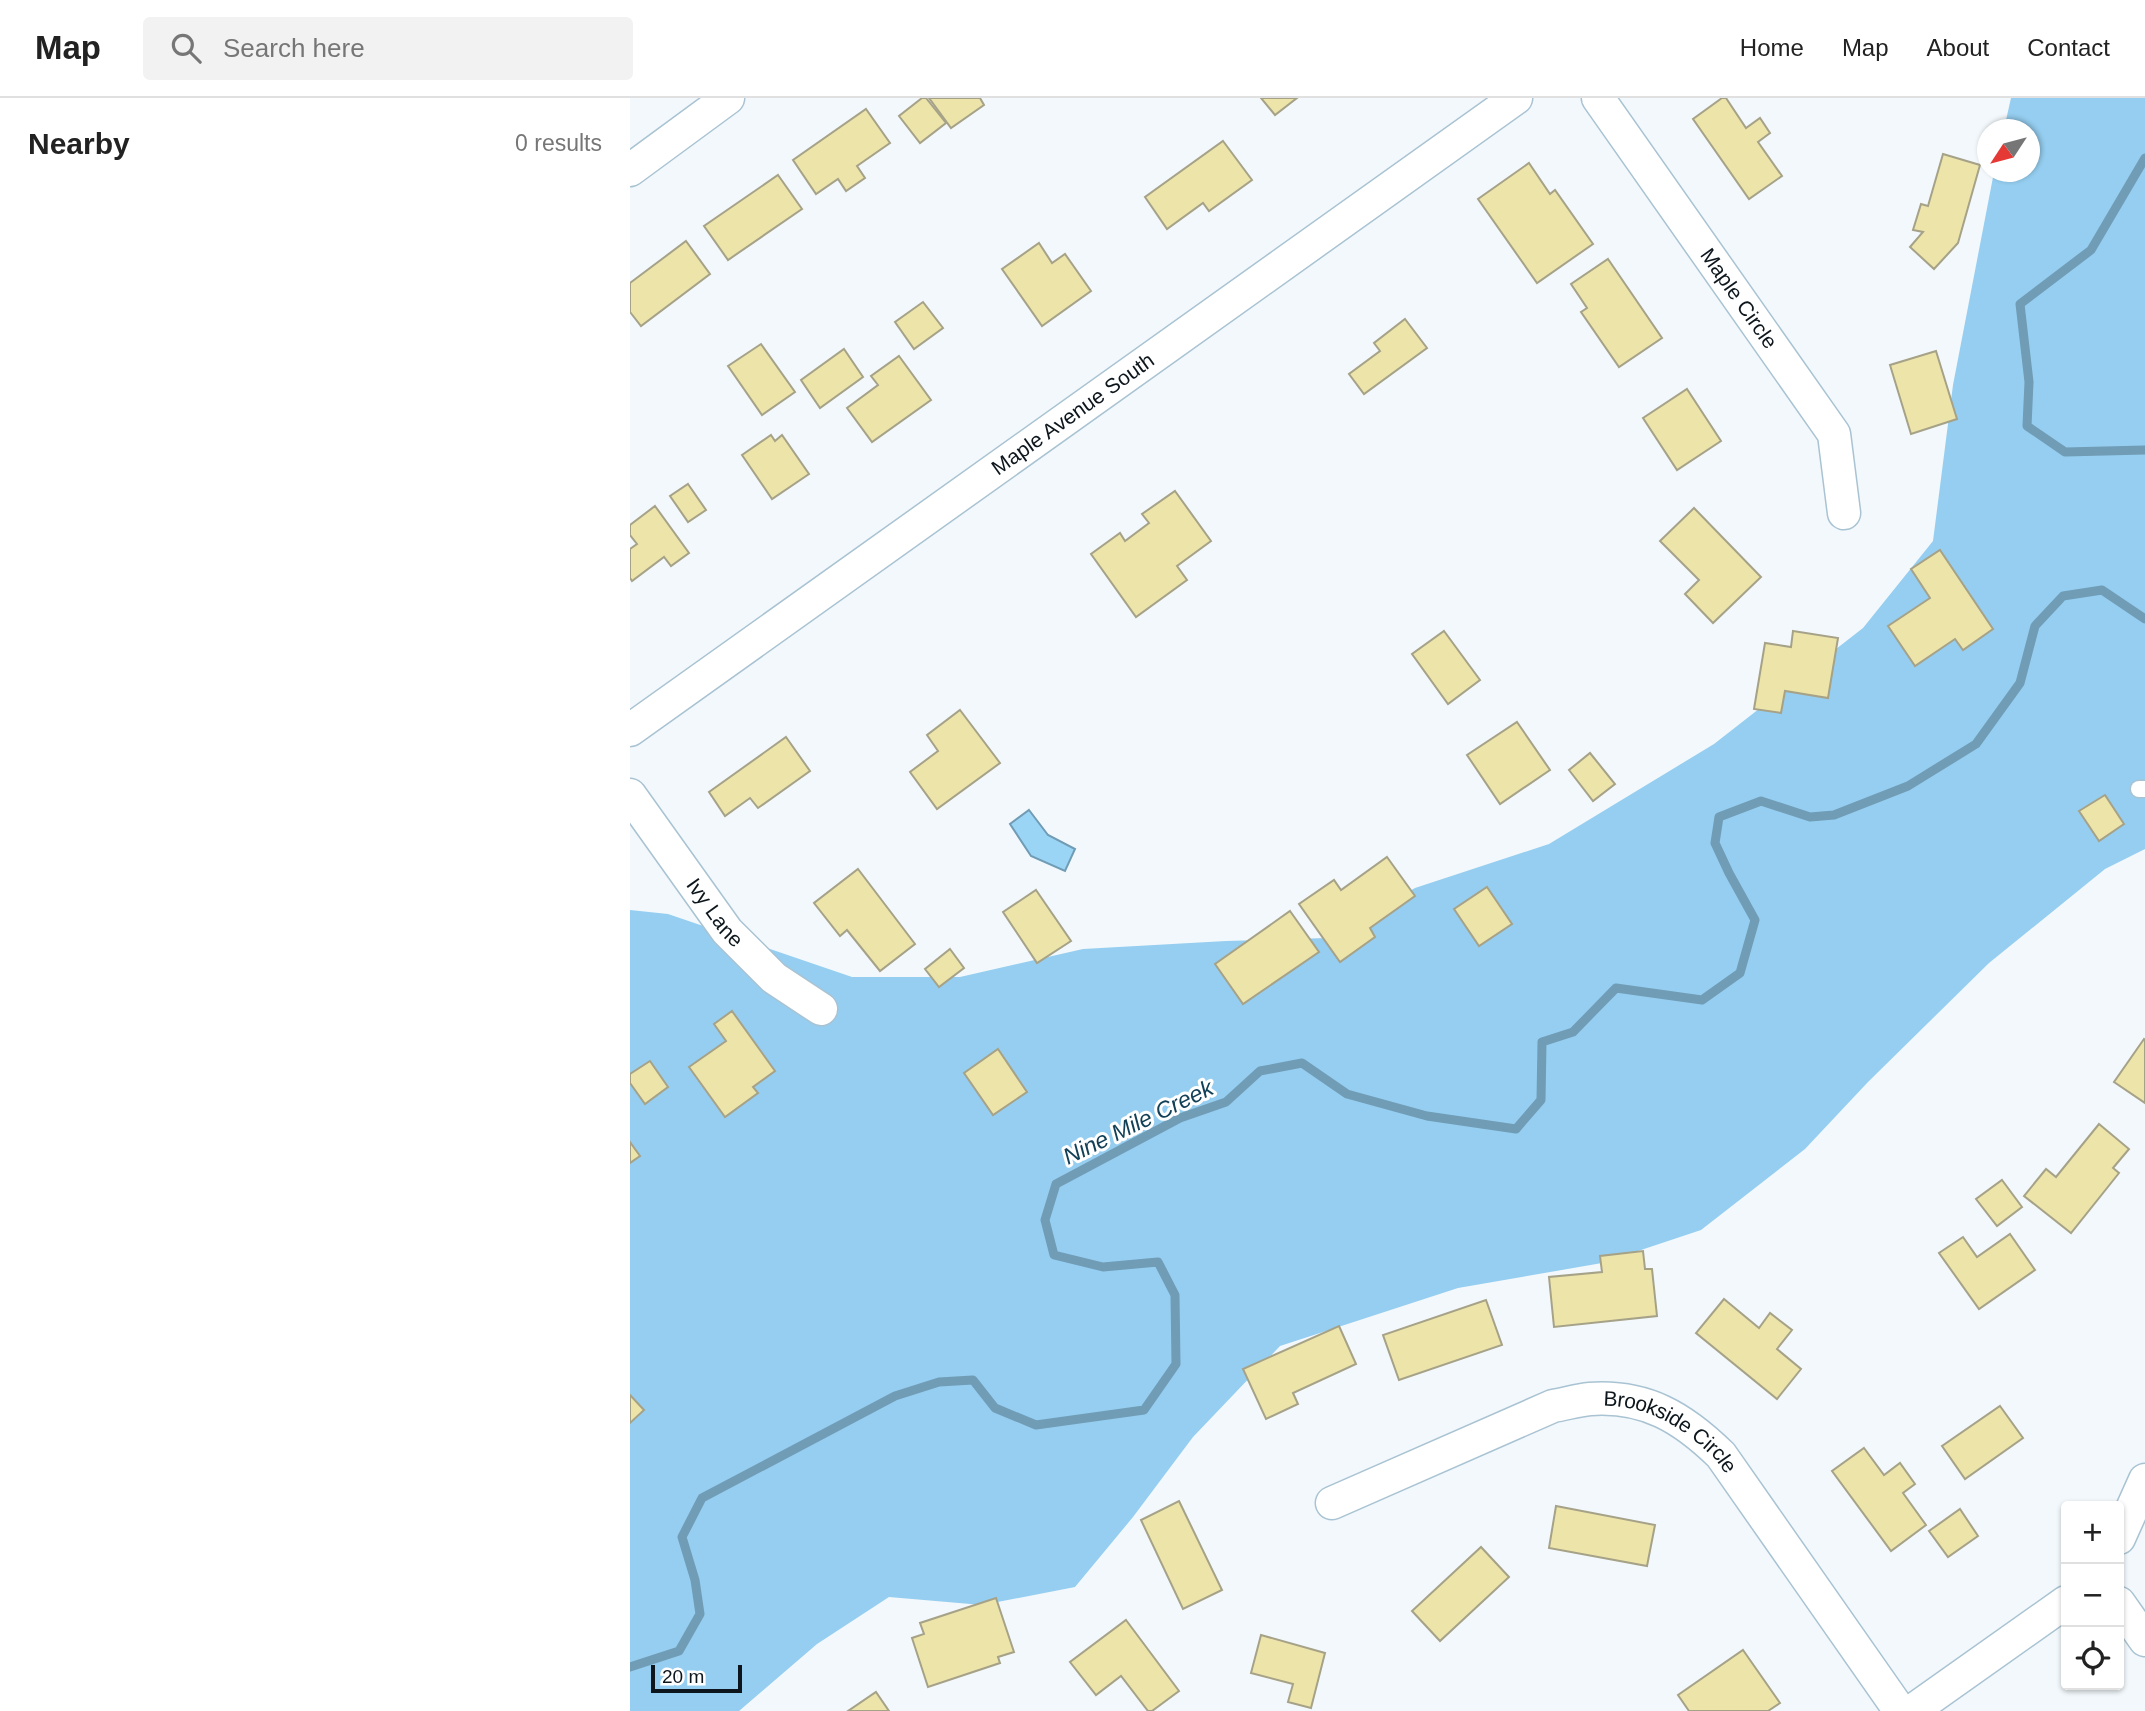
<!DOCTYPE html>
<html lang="en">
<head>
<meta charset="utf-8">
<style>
	:root { --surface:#fff; --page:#f2f2f2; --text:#222; --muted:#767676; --line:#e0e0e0 }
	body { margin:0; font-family:Helvetica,sans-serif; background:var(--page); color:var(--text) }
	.controls { position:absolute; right:21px; bottom:21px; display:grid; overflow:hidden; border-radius:7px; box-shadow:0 2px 5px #0004 }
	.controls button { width:63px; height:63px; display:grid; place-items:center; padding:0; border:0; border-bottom:2px solid var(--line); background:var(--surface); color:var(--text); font:35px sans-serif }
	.compass { position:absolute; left:1347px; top:21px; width:63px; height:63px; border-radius:50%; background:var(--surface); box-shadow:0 2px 5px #0004; rotate:234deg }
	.scale { position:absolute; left:21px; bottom:18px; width:91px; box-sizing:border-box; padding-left:7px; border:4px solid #0d161c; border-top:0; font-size:19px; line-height:24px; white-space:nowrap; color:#0d161c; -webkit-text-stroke:5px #fff; paint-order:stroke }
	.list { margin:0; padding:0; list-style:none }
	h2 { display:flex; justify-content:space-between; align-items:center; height:91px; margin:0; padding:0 28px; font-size:30px }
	h2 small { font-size:23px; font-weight:400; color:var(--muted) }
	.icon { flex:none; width:38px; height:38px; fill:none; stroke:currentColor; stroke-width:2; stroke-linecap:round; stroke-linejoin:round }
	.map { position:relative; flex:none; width:1515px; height:1613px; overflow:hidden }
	header { display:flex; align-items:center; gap:42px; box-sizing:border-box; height:98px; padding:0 35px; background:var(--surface); border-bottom:2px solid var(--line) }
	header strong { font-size:33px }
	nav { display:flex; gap:38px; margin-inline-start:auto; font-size:24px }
	.search { width:490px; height:63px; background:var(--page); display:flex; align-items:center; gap:18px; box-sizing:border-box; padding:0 24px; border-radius:7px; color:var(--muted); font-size:26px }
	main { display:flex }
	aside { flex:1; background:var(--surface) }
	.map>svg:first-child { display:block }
	.forest { fill:#95cef0 }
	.water { fill:#9bd5f6; stroke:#709cb5; stroke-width:2 }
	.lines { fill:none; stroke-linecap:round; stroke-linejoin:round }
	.stream { stroke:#709cb5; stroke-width:9 }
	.building { fill:#ede4aa; stroke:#a6a288; stroke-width:2 }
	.lane-casing { stroke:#a9c3d3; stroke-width:19 }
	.street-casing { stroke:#a9c3d3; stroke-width:35 }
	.lane { stroke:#fff; stroke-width:16 }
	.street { stroke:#fff; stroke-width:32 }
	.labels { text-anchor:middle; stroke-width:6; stroke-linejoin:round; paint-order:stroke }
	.street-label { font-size:21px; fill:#0d161c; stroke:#fff }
	.water-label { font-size:23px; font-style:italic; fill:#124057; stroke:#fff }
</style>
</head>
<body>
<header>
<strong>Map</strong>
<div class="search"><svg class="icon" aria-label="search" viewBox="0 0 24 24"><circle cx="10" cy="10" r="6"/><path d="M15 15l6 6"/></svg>Search here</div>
<nav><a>Home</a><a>Map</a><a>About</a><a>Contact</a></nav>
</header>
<main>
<aside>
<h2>Nearby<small>0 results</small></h2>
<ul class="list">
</ul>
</aside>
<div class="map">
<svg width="1515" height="1613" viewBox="0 0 1515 1613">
	<rect width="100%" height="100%" fill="#f2f8fb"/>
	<!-- forest -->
	<path class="forest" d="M1381,0H1515V751L1475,771L1359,865L1238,984L1175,1051L1071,1132L972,1165L828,1190L650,1248L563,1339L503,1419L445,1489L352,1507L259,1499L187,1546L109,1613H0V812L38,816L222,879H330L453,851L596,843L697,840L785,790L919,746L1084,646L1233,530L1303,443L1323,287L1364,74H1400V32L1374,31Z"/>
	<!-- water -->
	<path class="water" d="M399,712L418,737L445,751L435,773L401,758L380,726Z"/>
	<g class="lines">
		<!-- stream -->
		<g class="stream">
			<path d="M1515,60L1461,152L1390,206L1399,284L1397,328L1435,354L1515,352"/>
			<path d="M0,1569L49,1553L70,1516L65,1482L52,1439L72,1400L265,1298L309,1284L343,1282L365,1310L406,1327L514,1312L546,1266L545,1197L528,1164L473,1169L424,1157L415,1122L426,1086L550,1020L596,1004L630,973L672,965L717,996L797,1018L886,1031L911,1002L912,944L943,934L986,890L1072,902L1110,875L1125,822L1099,775L1085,745L1089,719L1131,703L1180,719L1204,717L1278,688L1346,646L1390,585L1405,528L1433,498L1472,492L1515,521"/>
		</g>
	</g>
	<!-- building -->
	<g class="building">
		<path d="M292,0H296L316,25L290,45L269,18Z"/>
		<path d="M299,0H350L354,7L321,30Z"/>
		<path d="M631,0H667L645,17Z"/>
		<path d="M1092,0H1096L1116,30L1130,20L1140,35L1128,44L1152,78L1119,101L1063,21Z"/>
		<path d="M236,11L260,45L227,68L235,80L216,93L208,81L186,96L163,62Z"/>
		<path d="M593,43L622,82L579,113L573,105L537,131L515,99Z"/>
		<path d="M1313,56L1350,67L1328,145L1304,171L1280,149L1293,134L1283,132L1291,106L1298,108Z"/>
		<path d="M899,65L920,96L925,92L963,146L907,185L848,101Z"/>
		<path d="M148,77L172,111L98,162L74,128Z"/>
		<path d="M56,143L80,176L11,228L0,214V185Z"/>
		<path d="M409,145L422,165L435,156L461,193L412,228L372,171Z"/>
		<path d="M978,161L1032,240L989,269L951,214L957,210L941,186Z"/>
		<path d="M293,204L313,230L284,251L265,224Z"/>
		<path d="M775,221L797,250L734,296L719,276L750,253L744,245Z"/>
		<path d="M131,246L165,294L132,317L98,268Z"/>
		<path d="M214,251L233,279L190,310L171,282Z"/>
		<path d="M1306,253L1327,321L1281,336L1260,267Z"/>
		<path d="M269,258L301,302L242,344L217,310L248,287L241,278Z"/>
		<path d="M1057,291L1091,343L1047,372L1013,320Z"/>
		<path d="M141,337L145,343L152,337L179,376L142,401L112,357Z"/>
		<path d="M58,386L76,412L58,424L40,398Z"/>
		<path d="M545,393L581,443L547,468L557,482L506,519L461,456L490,435L495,443L519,425L512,416Z"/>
		<path d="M25,408L59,455L41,468L34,459L2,483L0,480V451L7,446L0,437V427Z"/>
		<path d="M1064,410L1131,479L1083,525L1055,496L1069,482L1030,443Z"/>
		<path d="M1310,452L1363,531L1333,552L1325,541L1285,568L1258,528L1300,500L1281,471Z"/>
		<path d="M814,533L850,582L818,606L782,556Z"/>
		<path d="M1163,533L1208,540L1198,600L1155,593L1151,615L1124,611L1135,545L1161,549Z"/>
		<path d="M330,612L370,665L307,711L280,674L308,653L297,637Z"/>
		<path d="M887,624L920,672L870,706L837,657Z"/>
		<path d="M156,639L180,673L128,710L120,700L95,718L79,694Z"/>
		<path d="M960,655L985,686L963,703L939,672Z"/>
		<path d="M1475,697L1494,726L1469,743L1449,713Z"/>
		<path d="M757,759L785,798L740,830L745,839L710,864L669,806L704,782L711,792Z"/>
		<path d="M228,771L285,846L250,873L217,832L210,838L184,805Z"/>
		<path d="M857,789L882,826L849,848L824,811Z"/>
		<path d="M406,792L441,843L407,865L373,814Z"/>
		<path d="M660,813L689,854L613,906L585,866Z"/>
		<path d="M320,851L334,870L309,889L295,871Z"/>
		<path d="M102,913L145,973L123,989L128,995L95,1019L59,969L96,943L84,926Z"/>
		<path d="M1514,941L1515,942V1005L1484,984Z"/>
		<path d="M368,951L397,994L363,1017L334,975Z"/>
		<path d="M20,963L38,989L15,1006L0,985V976Z"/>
		<path d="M1469,1026L1499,1051L1483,1070L1489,1075L1441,1135L1394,1098L1416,1071L1426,1079Z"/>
		<path d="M0,1044L10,1058L0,1065Z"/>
		<path d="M1372,1082L1392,1109L1367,1128L1346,1101Z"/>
		<path d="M1380,1136L1405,1172L1349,1211L1309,1155L1333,1139L1347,1159Z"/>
		<path d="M1013,1153L1015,1171H1022L1027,1218L924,1229L919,1179L972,1174L970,1158Z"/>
		<path d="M1094,1201L1129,1230L1140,1215L1162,1232L1147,1251L1171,1271L1147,1301L1066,1235Z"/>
		<path d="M856,1202L872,1247L769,1282L753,1237Z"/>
		<path d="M709,1228L726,1266L663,1295L668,1306L636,1321L613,1271Z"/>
		<path d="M0,1297L14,1312L0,1325Z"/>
		<path d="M1370,1308L1393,1340L1335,1381L1312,1348Z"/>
		<path d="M1234,1350L1254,1377L1270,1365L1285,1386L1273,1395L1296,1427L1261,1453L1202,1373Z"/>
		<path d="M549,1403L592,1492L553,1511L511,1422Z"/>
		<path d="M926,1408L1025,1427L1017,1468L919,1450Z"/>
		<path d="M1330,1411L1348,1438L1318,1459L1299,1433Z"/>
		<path d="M851,1449L879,1479L810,1543L782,1513Z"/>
		<path d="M366,1500L384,1554L368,1559L370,1565L298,1589L282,1540L294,1536L290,1525Z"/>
		<path d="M496,1522L549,1593L522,1613H518L491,1578L466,1597L440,1564Z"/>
		<path d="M631,1537L695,1555L681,1610L658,1604L663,1586L621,1575Z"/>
		<path d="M1113,1552L1150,1605L1138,1613H1059L1048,1597Z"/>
		<path d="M246,1594L259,1613H218Z"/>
	</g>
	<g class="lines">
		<!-- lane casing -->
		<g class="lane-casing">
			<path id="lane" d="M1509,691H1515"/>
		</g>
		<!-- street casing -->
		<g class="street-casing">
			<g id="street">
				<path id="s1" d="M968,0L1204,336L1214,415"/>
				<path d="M0,72L98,0"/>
				<path id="s2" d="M0,632L886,0"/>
				<path id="s3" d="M0,697L97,833L144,880L191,911"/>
				<path id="s4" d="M702,1405L923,1308C935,1306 948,1302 960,1301C1016,1297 1053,1320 1091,1357L1270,1613"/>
				<path d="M1489,1440L1515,1382"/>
				<path d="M1489,1505L1515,1542"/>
				<path d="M1282,1613L1436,1504"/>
			</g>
		</g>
		<!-- lane -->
		<use href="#lane" class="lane"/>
		<!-- street -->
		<use href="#street" class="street"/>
	</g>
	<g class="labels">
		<!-- street labels -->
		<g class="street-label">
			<text dy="7" stroke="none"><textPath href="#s1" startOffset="245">Maple Circle</textPath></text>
			<text dy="7" stroke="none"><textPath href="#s2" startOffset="544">Maple Avenue South</textPath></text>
			<text dy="7" stroke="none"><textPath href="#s3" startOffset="145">Ivy Lane</textPath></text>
			<text dy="7" stroke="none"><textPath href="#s4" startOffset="369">Brookside Circle</textPath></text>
		</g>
		<!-- water labels -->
		<g class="water-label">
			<text transform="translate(508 1024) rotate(-26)" y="8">Nine Mile Creek</text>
		</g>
	</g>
</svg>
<div class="controls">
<button>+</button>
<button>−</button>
<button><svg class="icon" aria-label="locate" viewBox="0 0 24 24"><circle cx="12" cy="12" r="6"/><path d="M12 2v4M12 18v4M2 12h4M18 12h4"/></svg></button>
</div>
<svg class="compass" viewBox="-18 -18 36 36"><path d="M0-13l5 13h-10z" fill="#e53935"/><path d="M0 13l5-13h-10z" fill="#767676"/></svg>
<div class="scale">20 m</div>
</div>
</main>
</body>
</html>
